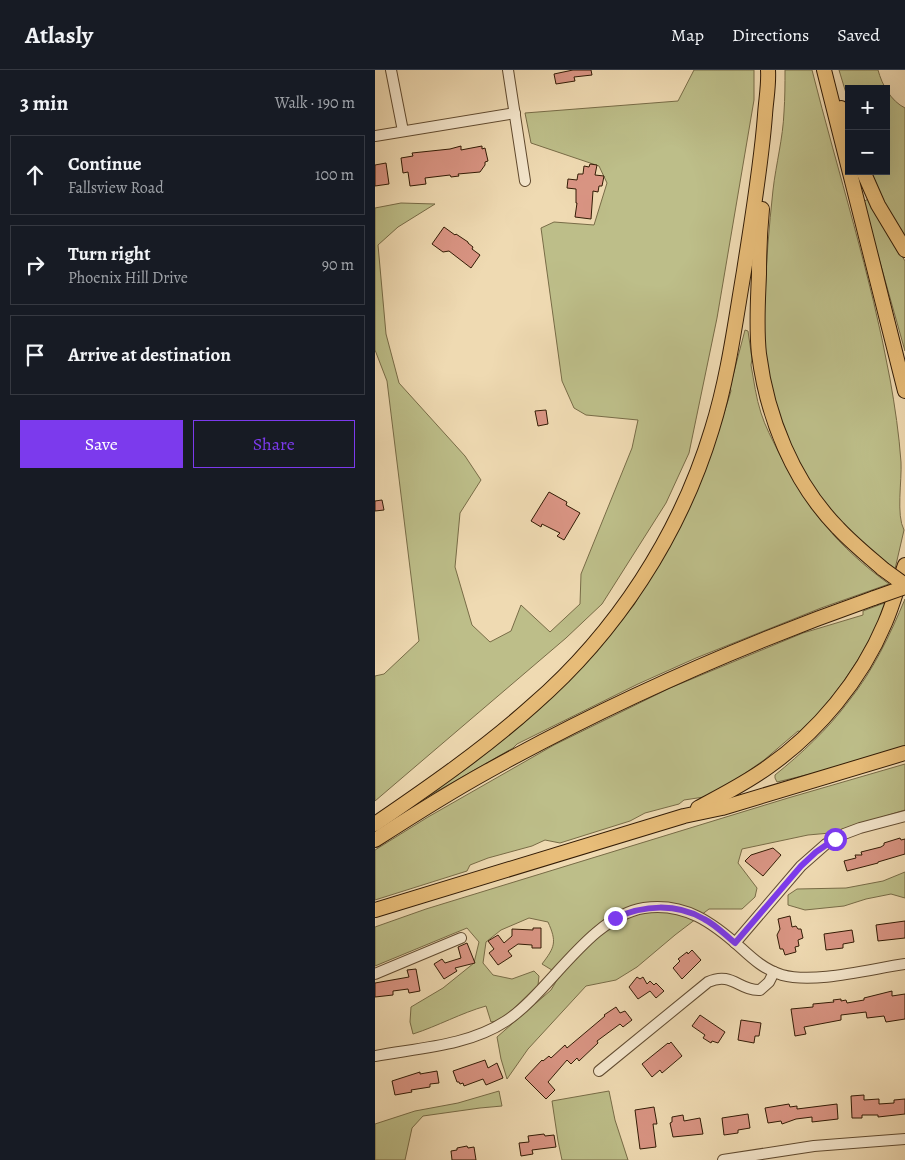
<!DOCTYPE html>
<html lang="en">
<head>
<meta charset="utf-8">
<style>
	:root { --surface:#171b24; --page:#20242c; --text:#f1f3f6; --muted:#9ea1a6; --line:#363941; --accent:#7c3aed }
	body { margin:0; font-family:Alegreya,serif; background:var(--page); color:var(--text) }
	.controls { position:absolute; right:15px; top:15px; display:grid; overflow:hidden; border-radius:0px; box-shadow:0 5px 20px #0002 }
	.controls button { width:45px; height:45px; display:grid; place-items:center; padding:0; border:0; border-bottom:1px solid var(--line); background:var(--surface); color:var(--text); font:25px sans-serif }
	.stop { position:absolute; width:15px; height:15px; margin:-11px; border:4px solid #7c3aed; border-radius:50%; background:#fff }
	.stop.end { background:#7c3aed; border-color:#fff; box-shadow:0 1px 5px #0008 }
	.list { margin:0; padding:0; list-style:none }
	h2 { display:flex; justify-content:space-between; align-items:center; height:65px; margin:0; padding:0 20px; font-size:21px }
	h2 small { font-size:16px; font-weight:400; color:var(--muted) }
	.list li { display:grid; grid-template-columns:32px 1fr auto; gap:15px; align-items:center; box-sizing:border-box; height:80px; margin:0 10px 10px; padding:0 10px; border:1px solid var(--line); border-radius:0px }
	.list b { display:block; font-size:19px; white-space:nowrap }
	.list p { margin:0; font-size:16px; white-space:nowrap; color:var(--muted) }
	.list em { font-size:16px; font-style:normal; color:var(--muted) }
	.actions { display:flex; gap:10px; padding:15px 20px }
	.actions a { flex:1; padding:11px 0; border:1px solid var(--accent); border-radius:0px; text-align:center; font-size:18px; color:var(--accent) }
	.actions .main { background:var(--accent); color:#fff }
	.icon { flex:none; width:28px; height:28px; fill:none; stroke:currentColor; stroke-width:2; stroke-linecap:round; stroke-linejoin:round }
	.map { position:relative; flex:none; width:530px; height:1090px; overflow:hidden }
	header { display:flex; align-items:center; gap:30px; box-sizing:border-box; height:70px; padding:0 25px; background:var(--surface); border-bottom:1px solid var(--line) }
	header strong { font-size:24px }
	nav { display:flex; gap:28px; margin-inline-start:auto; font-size:18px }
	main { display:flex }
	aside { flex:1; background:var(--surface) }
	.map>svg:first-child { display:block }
	.green { fill:#bdbe89; stroke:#786c47 }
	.building { fill:#da9584; stroke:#321b05 }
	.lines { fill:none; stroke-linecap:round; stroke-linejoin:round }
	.minor-casing { stroke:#614b30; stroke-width:12 }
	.highway-casing { stroke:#321b05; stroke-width:16 }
	.minor { stroke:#f5e7cd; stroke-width:10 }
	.highway { stroke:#e8bd79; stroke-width:14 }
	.highway-bridge-casing { stroke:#321b05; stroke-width:16; stroke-linecap:butt }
	.highway-bridge { stroke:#e8bd79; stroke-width:14 }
	.route { stroke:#7c3aed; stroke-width:6 }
</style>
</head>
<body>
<header>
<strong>Atlasly</strong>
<nav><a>Map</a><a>Directions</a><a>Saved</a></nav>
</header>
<main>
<aside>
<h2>3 min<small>Walk · 190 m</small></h2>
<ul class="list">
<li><svg class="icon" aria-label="ahead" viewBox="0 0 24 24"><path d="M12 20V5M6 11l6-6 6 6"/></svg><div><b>Continue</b><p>Fallsview Road</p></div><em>100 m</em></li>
<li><svg class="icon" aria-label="right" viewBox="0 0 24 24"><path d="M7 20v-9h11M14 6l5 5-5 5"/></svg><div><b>Turn right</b><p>Phoenix Hill Drive</p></div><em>90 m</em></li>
<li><svg class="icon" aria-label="arrive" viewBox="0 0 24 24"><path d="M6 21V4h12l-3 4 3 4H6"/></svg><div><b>Arrive at destination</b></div></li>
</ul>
<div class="actions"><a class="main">Save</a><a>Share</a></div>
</aside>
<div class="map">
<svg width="530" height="1090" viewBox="0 0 530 1090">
	<rect width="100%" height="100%" fill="#efdab2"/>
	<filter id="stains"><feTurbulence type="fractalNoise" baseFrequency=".004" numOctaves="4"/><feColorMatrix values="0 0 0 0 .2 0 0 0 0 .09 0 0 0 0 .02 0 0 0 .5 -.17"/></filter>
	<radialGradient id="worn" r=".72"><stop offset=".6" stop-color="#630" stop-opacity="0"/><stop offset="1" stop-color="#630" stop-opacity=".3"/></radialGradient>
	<!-- green -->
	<g class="green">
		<path d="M319,0H379V30L342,248L314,383L291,433L227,534L191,568L0,731V606L9,604L44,571L12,311L0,280V138L26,133L60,134L23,157L3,175L11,264L24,313L90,386L106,410L85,443L80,497L97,555L115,572L136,561L146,535L175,562L205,534L206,504L257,378L263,350L211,345L199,338L187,311L166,158L179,152L219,155L232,113L224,96L156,73L150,43L303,31Z"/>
		<path d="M410,0H437C463,103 496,205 515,309C520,337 524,364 526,392C527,411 521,445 529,460L520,499C502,484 482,470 465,453C419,404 393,334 389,267C388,255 389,242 390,230C391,193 394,157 398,120C401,94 408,68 409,42C410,28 410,14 410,0Z"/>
		<path d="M464,0H503C507,15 516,31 530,38V168L511,140L496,101H511V19H474V33Z"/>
		<path d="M493,129L530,191V281L488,132Z"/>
		<path d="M370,260L373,261L377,289L376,295C379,311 381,328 386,343C390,356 397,369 403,381C431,438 463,477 514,514L446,538L321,588L263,614L142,674L138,678L45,731L46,729L145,656L178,626L220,582L259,535L298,468L337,381L356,321L355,317Z"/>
		<path d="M530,529V677L456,699L402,712L400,708V705C426,684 453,659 473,632C498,601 515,565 530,529Z"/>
		<path d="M512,532C491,584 464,621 427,662L423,661L389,690L359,711L329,727L309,730L304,734L270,743L255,751L185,773L170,770L157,776L113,788L95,795L92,801L0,830V780L53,747L179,675L295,618L428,563L488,545V541Z"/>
		<path d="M530,694V740L455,763L433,765L367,779L363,793L382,818L380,827L367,839H334L300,865L262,897L241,910L211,916L153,979L132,1009L126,989L122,967L176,920L185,905L167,894C180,877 182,872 173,852L154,848L126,860L111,872L108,893L118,905L137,909L159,901L164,906L163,915L127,950L116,952L111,936C86,943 63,956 38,964L35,952L36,937L68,918L99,893L104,872L92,858L0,896V857L51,839L413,728Z"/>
		<path d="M530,802V828L516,824L491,829L469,836L430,840L413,835V825L422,819L471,818L508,811Z"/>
		<path d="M124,1021L127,1036L105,1038L48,1046L37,1058L30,1090H0V1054L40,1041L83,1033Z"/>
		<path d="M234,1021L240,1050L253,1090H187L183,1071L177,1031Z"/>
	</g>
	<!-- building -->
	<g class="building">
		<path d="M198,0H216L217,5L199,7L200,11L181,14L179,4Z"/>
		<path d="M86,76V80L107,76V79L110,78L113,91L110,92V95L105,102L83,104L84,106L76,107L75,105L50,108L51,114L35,116L33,102L28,103L26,88L38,86L37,83L75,79Z"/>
		<path d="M11,93L14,114L0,116V95Z"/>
		<path d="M215,94L222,95L220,105L229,106L227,116H224L223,122L218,121L216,149L200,147L202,133H201V119L192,118L193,109L202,110L203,104H208L209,96L214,97Z"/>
		<path d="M69,157L80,165L81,164L93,172V173L98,177L97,179L105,185L96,198L74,181L68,182L57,174Z"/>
		<path d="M171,340L173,354L163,356L160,341Z"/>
		<path d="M174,422L192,432L191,435L205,443L189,470L182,466L185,463L167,454L166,457L156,451Z"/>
		<path d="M7,430L9,440L0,441V431Z"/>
		<path d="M525,768L526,770L530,769V784L503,792V793L472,801L469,791L481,788L480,785H487L486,782L506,777L509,775V773Z"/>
		<path d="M398,778L406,785L388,806L370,791L376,785Z"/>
		<path d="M415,846L417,857L421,856L423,859H426L428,868L423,870L424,876L420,877L421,882L410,885L408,879H405L402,865L405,859L403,849Z"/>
		<path d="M530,851V868L503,871L501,855Z"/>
		<path d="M158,858H166V878H157V875L143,874L133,881L137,886L123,895L114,883L119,879L113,871L123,865L129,873L137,866V859L158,860Z"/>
		<path d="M477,860L479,872L468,874V878L451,880L449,864Z"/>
		<path d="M92,873L100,893L80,898L82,901L69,909L59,894L67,889L70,893L86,888L83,877Z"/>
		<path d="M317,880L326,890L307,909L298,898L305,891L303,889L312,882L313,884Z"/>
		<path d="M41,899L45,921L34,923L33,919L18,921V925L0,927V913L34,907L32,900Z"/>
		<path d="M262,907L265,909L268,907L272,914L275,911L279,915L281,913L289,921L281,928L275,921L263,929L254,917Z"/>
		<path d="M517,921V926L530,924V949L511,952L509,946L492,948L491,942L466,945V950L429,957L431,964L420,966L416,939L438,937V934L459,932L458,930L466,929V931L471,930L472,933L489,930V928Z"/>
		<path d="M241,937L245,943L250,941L257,950L248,957L245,954L222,971L223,973L204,991L202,988L196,994L192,990L173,1012L180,1020L171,1029L150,1008L167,990L168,991L174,986L176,988L190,975L192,978L230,946L229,945Z"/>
		<path d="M325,945L350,962L343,973L337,971L336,973L328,968L330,965L317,956Z"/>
		<path d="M366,950L386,953L384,966H380L379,973L363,970Z"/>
		<path d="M296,972L307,986L287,1003L285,1000L277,1007L267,994L293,973L294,974Z"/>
		<path d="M110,990L113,998L122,993L128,1008L111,1015L108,1009L89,1016L88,1013L85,1014L84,1012H82L78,1001Z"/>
		<path d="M62,1001L64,1013L55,1014V1017L36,1020L37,1022L20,1025L17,1011L45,1002V1004Z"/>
		<path d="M489,1025V1030L504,1029V1034L519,1033V1030L530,1029V1044L503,1047V1045H487V1048H477L476,1026Z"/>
		<path d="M414,1034L415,1037L422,1036V1039L462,1034L463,1049L437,1052V1047L421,1049L407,1054L406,1051L393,1053L390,1038Z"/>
		<path d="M279,1037L282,1054H278L281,1077L265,1079L260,1040Z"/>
		<path d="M373,1044L375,1058L363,1060V1063L349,1065L347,1048Z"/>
		<path d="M308,1045L309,1051L325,1048L328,1064L298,1067L295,1053L297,1052V1047Z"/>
		<path d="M169,1064L170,1066L179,1065L181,1077L157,1080L158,1084L146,1086L144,1073L154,1072L153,1066Z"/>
		<path d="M92,1076L93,1078L99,1077L101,1090H77L76,1081L82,1080V1078Z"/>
	</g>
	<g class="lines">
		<!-- minor casing -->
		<g class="minor-casing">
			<g id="minor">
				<path d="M16,0L28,61"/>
				<path d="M133,0L150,111"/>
				<path d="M0,66L140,43"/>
				<path d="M360,873L426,796L451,774L469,764L485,758L530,746"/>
				<path d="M0,904L86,868"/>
				<path d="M0,986C43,978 93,976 131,951C175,922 214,847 269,838C310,832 338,853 366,878C378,889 390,900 407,905C440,914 495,899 530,894"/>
				<path d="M224,1001L333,912C357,901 364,921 385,920L394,912L399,902"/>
				<path d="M348,1090L439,1076L530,1069"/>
			</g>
		</g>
		<!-- highway casing -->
		<g class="highway-casing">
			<g id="highway">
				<path d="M449,0L530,321"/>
				<path d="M466,38L474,61"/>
				<path d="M488,101L503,135L530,180"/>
				<path d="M387,139C385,160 384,182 384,204C383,230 381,257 384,284C392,347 418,412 463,458C477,473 493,486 508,499"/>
				<path d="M323,738C347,725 371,713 393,697C443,662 486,610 510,553C518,535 523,515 530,495"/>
				<path d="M0,754C54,717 109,679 158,635C241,563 305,465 337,359C353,308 360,254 369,201C377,149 386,97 390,45C391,29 394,16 393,0"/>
				<path d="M0,770C37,746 75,722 113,701C237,632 366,575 499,528"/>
				<path d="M0,840L309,746L347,738L530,683"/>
			</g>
		</g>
		<!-- minor -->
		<use href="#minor" class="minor"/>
		<!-- highway -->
		<use href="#highway" class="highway"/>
		<!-- highway-bridge casing -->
		<g class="highway-bridge-casing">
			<g id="highway-bridge">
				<path d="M508,499L530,515"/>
				<path d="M499,528L530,517"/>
			</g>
		</g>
		<!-- highway-bridge -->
		<use href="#highway-bridge" class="highway-bridge"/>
	</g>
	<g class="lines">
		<!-- route -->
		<path class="route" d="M240,848C269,835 301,833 329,849C341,855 350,865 360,873L426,796L441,782L460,769"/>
	</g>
	<rect width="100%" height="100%" filter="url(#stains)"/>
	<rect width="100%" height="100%" fill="url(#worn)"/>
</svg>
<div class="controls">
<button>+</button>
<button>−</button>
</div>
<div class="stop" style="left:460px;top:769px"></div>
<div class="stop end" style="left:240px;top:848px"></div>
</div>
</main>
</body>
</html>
